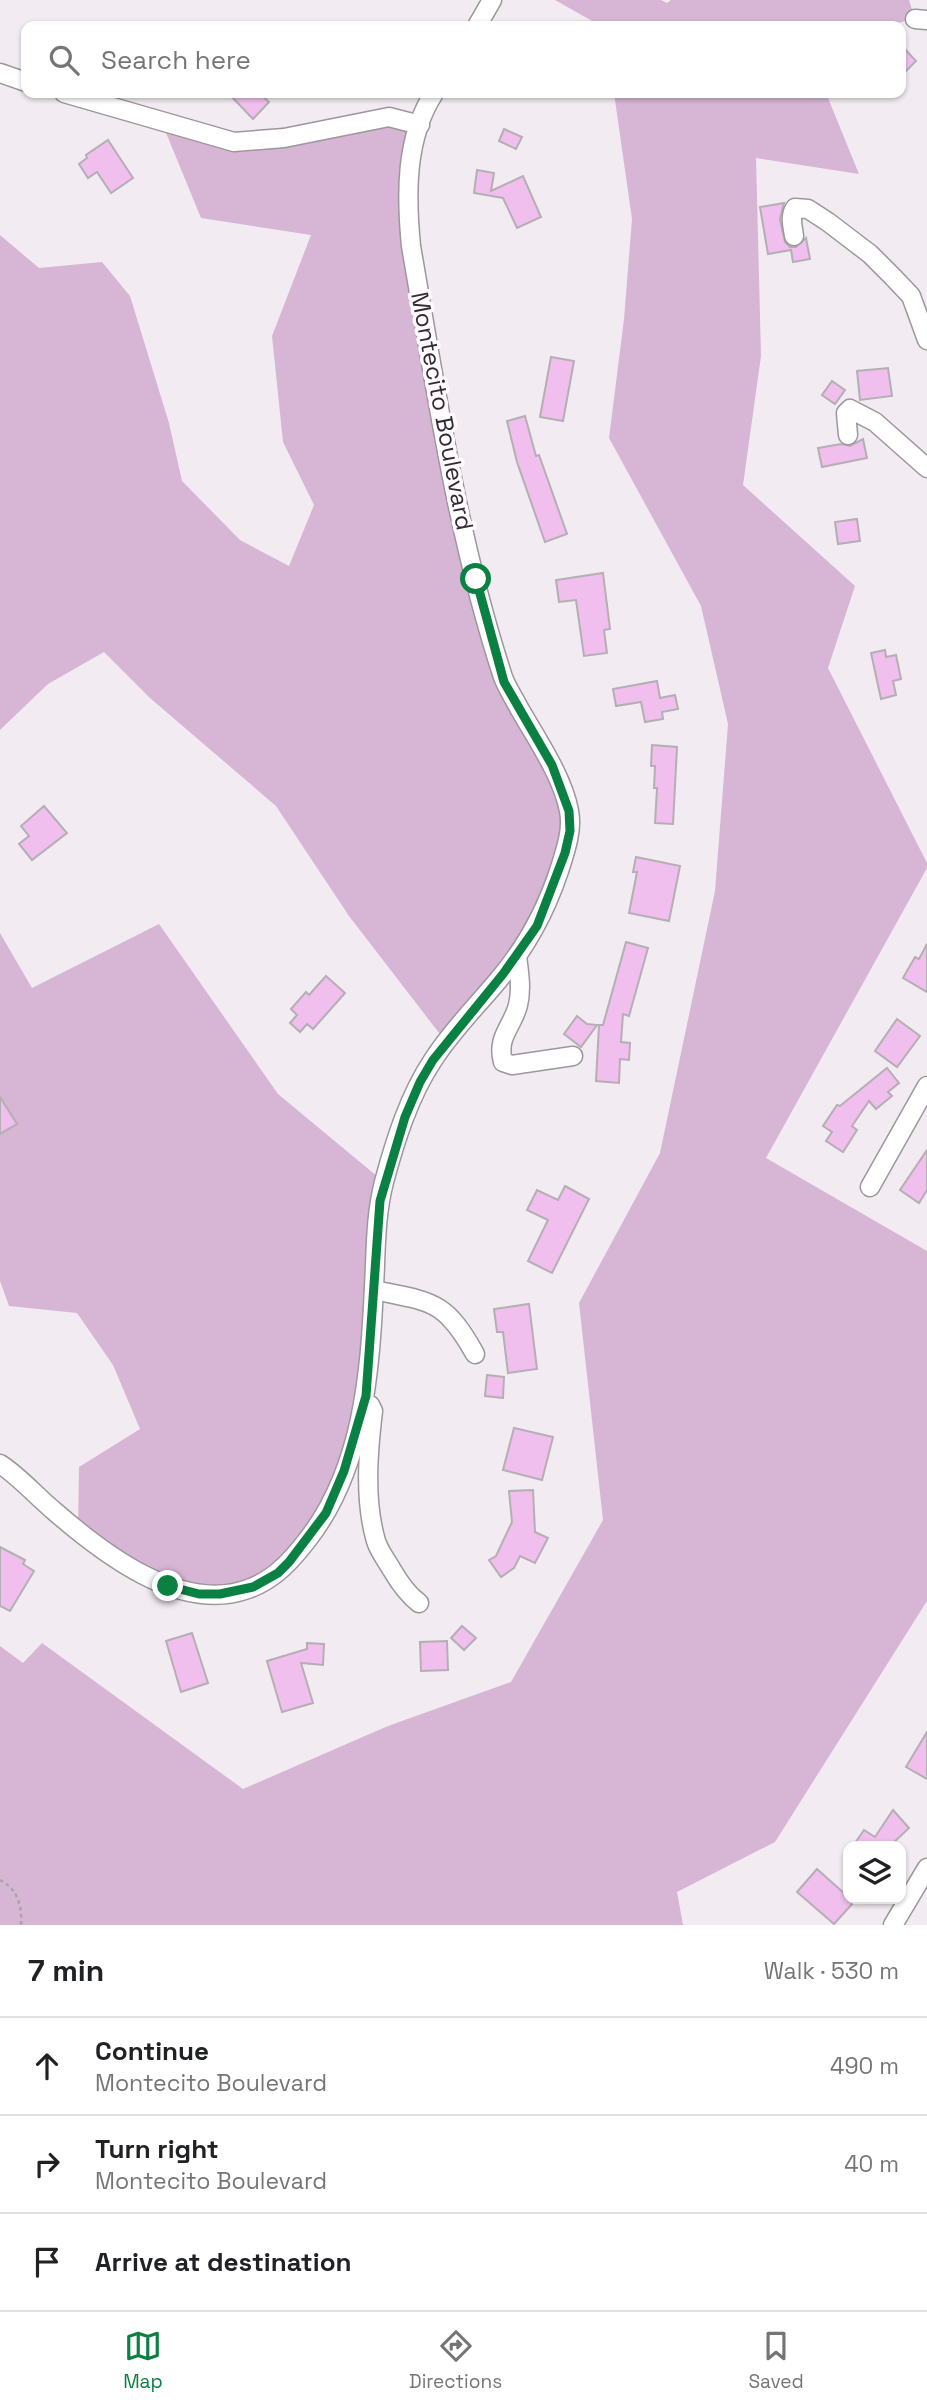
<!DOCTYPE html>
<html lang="en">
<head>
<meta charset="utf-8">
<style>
	:root { --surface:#fff; --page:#f2f2f2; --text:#202124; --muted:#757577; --line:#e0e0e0; --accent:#0b8043 }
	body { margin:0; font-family:"Space Grotesk",sans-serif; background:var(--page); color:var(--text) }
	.controls { position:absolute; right:21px; bottom:21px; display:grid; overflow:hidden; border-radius:14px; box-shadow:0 2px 5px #0004 }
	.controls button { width:63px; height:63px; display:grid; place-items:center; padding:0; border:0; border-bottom:2px solid var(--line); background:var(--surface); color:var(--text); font:35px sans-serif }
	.stop { position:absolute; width:21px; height:21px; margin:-16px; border:5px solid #0b8043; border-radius:50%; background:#fff }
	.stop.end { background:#0b8043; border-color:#fff; box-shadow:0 2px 7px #0008 }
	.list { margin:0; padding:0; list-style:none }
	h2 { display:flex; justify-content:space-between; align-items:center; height:91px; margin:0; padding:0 28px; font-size:30px }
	h2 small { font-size:23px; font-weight:400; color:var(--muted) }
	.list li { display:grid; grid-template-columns:46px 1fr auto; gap:21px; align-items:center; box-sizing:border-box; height:98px; padding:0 28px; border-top:2px solid var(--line) }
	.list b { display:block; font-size:26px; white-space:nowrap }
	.list p { margin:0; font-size:23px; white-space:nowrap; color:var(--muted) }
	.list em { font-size:23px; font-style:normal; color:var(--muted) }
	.icon { flex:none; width:38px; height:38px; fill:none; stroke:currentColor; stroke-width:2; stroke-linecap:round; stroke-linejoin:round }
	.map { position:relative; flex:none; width:927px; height:1925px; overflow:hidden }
	.search { position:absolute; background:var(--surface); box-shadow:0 2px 5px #0004; left:21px; right:21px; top:21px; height:77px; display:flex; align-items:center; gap:18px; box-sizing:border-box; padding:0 24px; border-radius:14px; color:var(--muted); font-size:26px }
	.sheet { height:385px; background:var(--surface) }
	nav { display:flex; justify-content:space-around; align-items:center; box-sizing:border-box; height:98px; border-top:2px solid var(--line); background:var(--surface); font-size:19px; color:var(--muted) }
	nav a { display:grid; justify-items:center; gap:4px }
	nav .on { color:var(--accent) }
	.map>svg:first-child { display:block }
	.green { fill:#d6b6d4 }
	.building { fill:#f0bfed; stroke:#b5aeb5; stroke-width:2 }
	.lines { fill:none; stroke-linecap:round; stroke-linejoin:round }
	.minor-casing { stroke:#9e969d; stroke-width:21 }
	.path { stroke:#a9a3a8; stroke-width:2.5; stroke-dasharray:3.5 3.5; stroke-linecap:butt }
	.minor { stroke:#fff; stroke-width:18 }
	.route { stroke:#0b8043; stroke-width:9 }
	.labels { text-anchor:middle; stroke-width:7; stroke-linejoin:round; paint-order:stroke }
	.street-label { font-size:24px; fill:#2f2c2f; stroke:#fefafe }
</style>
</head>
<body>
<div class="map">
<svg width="927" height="1925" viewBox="0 0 927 1925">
	<rect width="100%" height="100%" fill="#f3ebf2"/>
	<!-- green -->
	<g class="green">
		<path d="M555,0H661L667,3L671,0H909L915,19L884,26H601Z"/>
		<path d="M614,93H826L859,174L756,158L761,356L743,485L855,586L828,668L927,863V868L766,1158L927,1251V1601L775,1842L677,1892L683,1925H0V1646L23,1663L42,1643L243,1789L388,1726L511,1682L603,1520L579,1303L660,1153L715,891L728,724L701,606L609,438L624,319L632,219Z"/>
		<path d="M389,117L420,125L411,246L504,682L569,811L545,908L446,1042L349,916L276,806L150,698L104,652L48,684L0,730V235L39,268L102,262L130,296L169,423L182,481L240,540L289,566L314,505L283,442L272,336L311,235L201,218L162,123L234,142Z"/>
		<path d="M159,924L278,1094L384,1182L374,1290L344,1471L278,1573L199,1594L78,1531L79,1467L140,1429L113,1365L77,1313L9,1306L0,1281V933L32,988Z"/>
	</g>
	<!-- building -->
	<g class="building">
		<path d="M901,45L916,61L901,76Z"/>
		<path d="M228,93H259L269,102L253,119Z"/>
		<path d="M504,129L522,137L516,149L499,141Z"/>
		<path d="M108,140L133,178L111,193L97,172L88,178L79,164L87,158L86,155Z"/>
		<path d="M477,170L494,173L491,191L523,176L541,217L517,228L503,198L474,193Z"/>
		<path d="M784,203L780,219L785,242L790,247H796L806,238L810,259L793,262L791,250L768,254L760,207Z"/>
		<path d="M551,357L574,361L563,421L540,417Z"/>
		<path d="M888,368L892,396L860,400L857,371Z"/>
		<path d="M832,381L845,390L835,404L822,395Z"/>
		<path d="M525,416L536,456L539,455L567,534L545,542L517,462L507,421Z"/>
		<path d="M863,439L867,458L822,467L818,448L841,444L850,446Z"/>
		<path d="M857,519L860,541L838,544L835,522Z"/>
		<path d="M603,573L610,629L604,630L607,653L584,656L576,600L559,602L556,580Z"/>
		<path d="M885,650L886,657L896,655L901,679L893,681L896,695L881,699L871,653Z"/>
		<path d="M657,681L660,698L675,695L678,709L662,712L663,719L645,722L641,702L616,706L613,689Z"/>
		<path d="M652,745L677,747L673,824L655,823L657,788H654L655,766H651Z"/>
		<path d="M44,806L67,833L32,860L19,844L29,836L21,826Z"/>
		<path d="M636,857L680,866L669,921L629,913L637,872H633Z"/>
		<path d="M626,942L648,948L629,1016L623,1014L621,1042L630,1043L629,1060L620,1059L619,1083L596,1081L599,1025H603Z"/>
		<path d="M927,944V992L903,978L915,957L919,959Z"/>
		<path d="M326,976L345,993L313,1029L307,1024L300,1032L290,1023L297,1015L291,1009L306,992L309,995Z"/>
		<path d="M577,1016L587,1024L597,1025L581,1047L564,1034Z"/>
		<path d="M897,1019L920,1036L897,1067L875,1051Z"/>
		<path d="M887,1068L899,1083L888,1092L892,1096L876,1109L869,1101L852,1126L857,1130L843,1152L826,1141L832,1132L823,1126L837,1105L840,1106Z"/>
		<path d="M0,1097L17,1124L0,1134Z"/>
		<path d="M927,1150V1190L919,1203L900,1190Z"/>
		<path d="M565,1186L589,1199L552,1273L528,1261L548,1220L527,1210L537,1190L558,1200Z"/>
		<path d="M529,1304L537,1369L508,1373L503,1332H497L494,1309Z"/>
		<path d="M487,1375L504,1377L503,1398L485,1396Z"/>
		<path d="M514,1428L553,1437L542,1480L503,1470Z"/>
		<path d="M533,1490L535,1532L548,1538L535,1563L520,1556L514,1568L501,1577L489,1560L496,1556L512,1522L509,1491Z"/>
		<path d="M0,1547L25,1560L23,1564L34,1571L10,1611L0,1606Z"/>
		<path d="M462,1626L476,1638L464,1650L451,1638Z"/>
		<path d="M192,1633L208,1683L181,1692L166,1641Z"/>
		<path d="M447,1641L448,1670L421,1671L420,1642Z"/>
		<path d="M307,1643L324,1644L323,1665L301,1663L313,1703L282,1712L267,1661L307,1649Z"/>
		<path d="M927,1732V1779L906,1767Z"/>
		<path d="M893,1810L909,1828L890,1846H853L864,1830L875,1837Z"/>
		<path d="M817,1869L854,1902L834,1924L797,1892Z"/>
	</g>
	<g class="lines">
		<!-- minor casing -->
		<g class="minor-casing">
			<g id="minor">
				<path d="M915,19L927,20"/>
				<path d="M477,26L492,0"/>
				<path d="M0,73L26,82"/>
				<path d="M64,93L234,142L284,138L389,117L420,125"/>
				<path d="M794,236C793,227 789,217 795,208L808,209L828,222L870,254L893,277L911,296L927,340"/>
				<path d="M848,435L846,413L850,409L875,422L927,468"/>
				<path d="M517,956C519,972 522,989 518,1005C513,1026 496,1037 503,1062L512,1065L573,1056"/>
				<path d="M870,1187L927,1086"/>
				<path d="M374,1290C432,1302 445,1300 475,1354"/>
				<path d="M370,1405L373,1411C368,1453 364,1500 376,1541C379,1551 387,1561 392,1570C399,1582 407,1594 419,1603"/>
				<path d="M0,1464C19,1476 35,1495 53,1510C101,1552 180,1614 248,1589C274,1580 292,1560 308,1539C363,1468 370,1373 374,1287C376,1252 375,1217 384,1182C395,1141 409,1096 433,1060C452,1030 478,1005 500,978C527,946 546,910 559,871C565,852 573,830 569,811C563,777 536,738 519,708C514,698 507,688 503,677C457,537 436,390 411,246C406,195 405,138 434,93"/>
				<path d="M893,1925L927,1868"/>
			</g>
		</g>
		<!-- path -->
		<path class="path" d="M0,1880C18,1889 22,1906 21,1925"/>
		<!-- minor -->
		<use href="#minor" class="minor"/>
	</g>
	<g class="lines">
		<!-- route -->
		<path class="route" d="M168,1586L199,1594H220L253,1587L278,1573L289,1562L326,1513L344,1471L366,1396L380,1201L405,1117L420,1082L433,1060L503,974L537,926L565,853L570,831L569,811L552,765L504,682L476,579"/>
	</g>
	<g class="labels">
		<!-- street labels -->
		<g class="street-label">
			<text transform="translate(442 411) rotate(79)" y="8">Montecito Boulevard</text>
		</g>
	</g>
</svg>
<div class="controls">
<button><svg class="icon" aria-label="layers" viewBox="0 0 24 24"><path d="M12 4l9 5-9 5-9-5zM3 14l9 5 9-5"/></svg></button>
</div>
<div class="stop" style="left:476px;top:579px"></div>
<div class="stop end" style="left:168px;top:1586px"></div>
<div class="search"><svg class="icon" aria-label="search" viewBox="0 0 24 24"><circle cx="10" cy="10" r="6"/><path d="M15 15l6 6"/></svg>Search here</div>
</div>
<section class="sheet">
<h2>7 min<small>Walk · 530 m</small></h2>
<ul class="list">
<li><svg class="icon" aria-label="ahead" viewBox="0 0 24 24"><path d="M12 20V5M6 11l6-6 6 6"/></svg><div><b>Continue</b><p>Montecito Boulevard</p></div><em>490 m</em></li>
<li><svg class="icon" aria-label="right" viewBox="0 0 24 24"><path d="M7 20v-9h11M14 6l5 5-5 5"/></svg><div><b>Turn right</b><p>Montecito Boulevard</p></div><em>40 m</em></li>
<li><svg class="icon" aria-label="arrive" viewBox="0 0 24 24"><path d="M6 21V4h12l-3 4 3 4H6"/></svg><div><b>Arrive at destination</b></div></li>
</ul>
</section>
<nav>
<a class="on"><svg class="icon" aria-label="map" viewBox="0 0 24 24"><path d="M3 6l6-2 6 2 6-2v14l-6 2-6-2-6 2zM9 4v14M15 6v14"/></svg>Map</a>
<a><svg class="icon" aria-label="directions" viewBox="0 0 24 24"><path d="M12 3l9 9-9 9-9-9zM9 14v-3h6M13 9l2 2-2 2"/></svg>Directions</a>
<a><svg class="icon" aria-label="saved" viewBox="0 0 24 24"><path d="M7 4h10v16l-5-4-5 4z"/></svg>Saved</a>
</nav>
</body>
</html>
